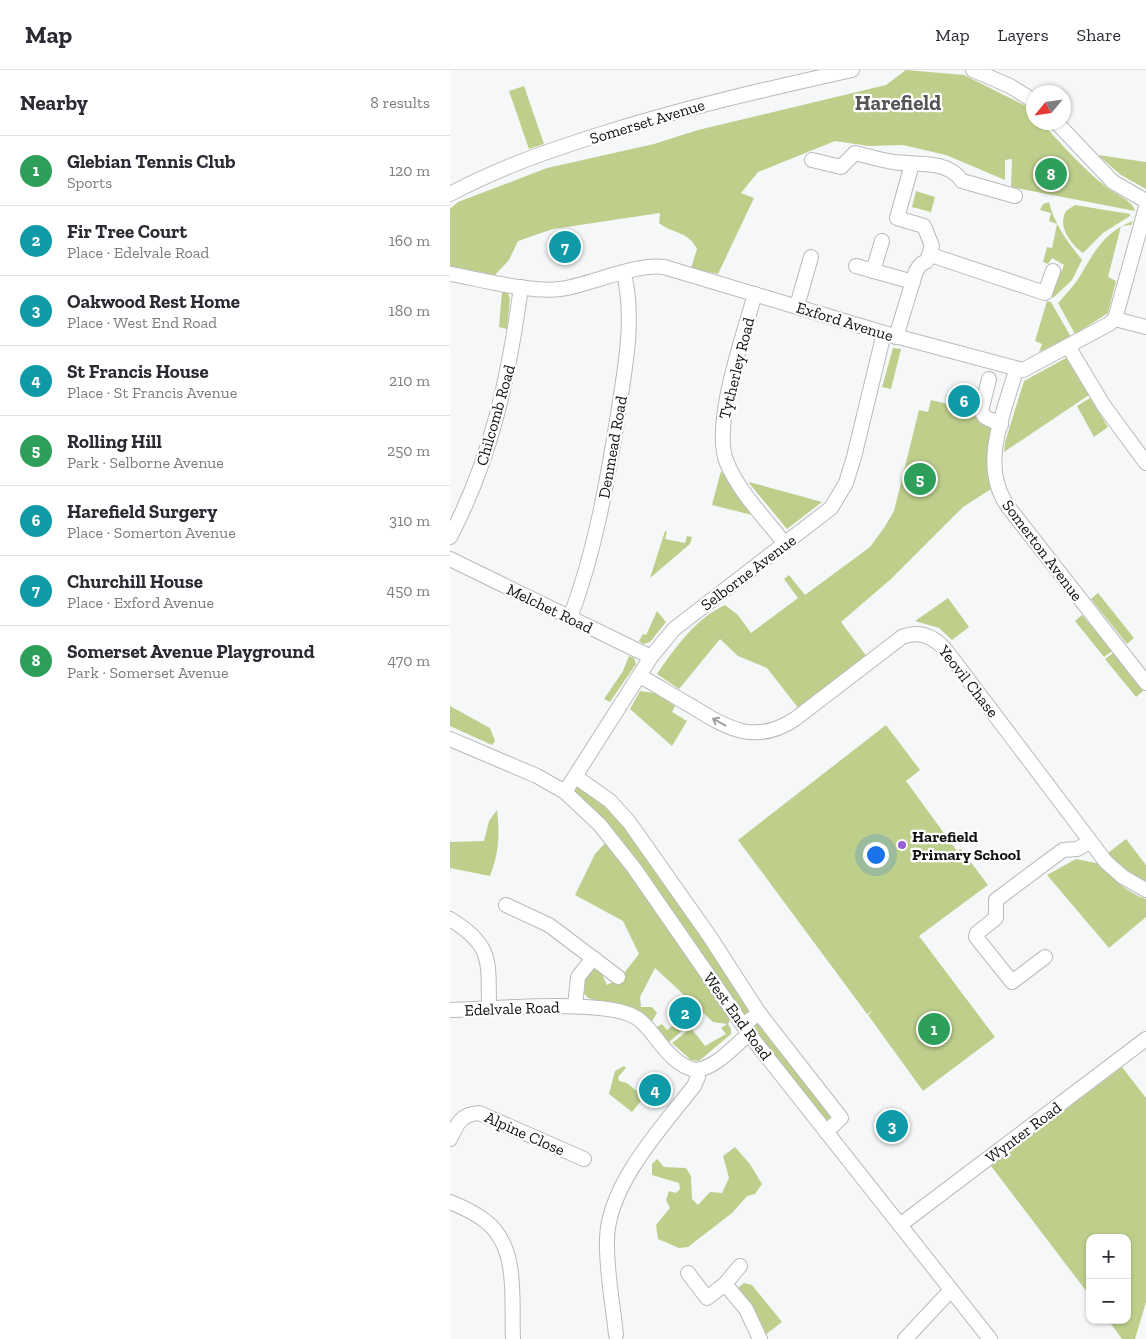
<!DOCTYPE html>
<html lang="en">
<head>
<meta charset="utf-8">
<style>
	:root { --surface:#fff; --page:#f2f2f3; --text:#2b2b33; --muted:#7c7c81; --line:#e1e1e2; --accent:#0b8043 }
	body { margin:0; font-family:"Zilla Slab",serif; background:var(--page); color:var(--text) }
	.controls { position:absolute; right:15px; bottom:15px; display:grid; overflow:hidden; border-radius:10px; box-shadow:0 1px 4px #0004 }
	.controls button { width:45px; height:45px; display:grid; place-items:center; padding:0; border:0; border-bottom:1px solid var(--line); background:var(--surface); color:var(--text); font:25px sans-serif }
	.compass { position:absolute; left:576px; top:15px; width:45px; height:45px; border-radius:50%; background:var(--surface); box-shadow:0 1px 4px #0004; rotate:241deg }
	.you { position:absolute; left:425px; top:784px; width:18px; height:18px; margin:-12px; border:4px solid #fff; border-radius:50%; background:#1a73e8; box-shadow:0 0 0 8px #1a73e833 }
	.badge { display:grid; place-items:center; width:32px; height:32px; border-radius:50%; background:var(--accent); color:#fff; font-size:16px; font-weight:700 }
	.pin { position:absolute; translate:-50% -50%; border:2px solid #fff; box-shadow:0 1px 5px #0006 }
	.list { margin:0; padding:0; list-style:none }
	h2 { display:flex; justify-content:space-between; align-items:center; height:65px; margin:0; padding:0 20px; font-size:21px }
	h2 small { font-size:16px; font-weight:400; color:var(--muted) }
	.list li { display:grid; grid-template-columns:32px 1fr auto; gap:15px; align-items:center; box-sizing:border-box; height:70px; padding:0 20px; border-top:1px solid var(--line) }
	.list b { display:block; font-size:19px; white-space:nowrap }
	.list p { margin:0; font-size:16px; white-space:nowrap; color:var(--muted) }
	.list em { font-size:16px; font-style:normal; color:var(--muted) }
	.map { position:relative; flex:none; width:696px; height:1269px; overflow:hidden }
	header { display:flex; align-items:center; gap:30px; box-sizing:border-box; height:70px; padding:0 25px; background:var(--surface); border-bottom:1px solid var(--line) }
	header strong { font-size:24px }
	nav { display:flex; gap:28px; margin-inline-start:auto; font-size:18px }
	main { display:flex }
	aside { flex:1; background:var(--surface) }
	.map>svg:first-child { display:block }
	.green { fill:#becf8c }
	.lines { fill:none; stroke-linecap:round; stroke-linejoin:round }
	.minor-casing { stroke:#b9babc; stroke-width:16 }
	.minor { stroke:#fff; stroke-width:14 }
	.oneway { stroke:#a0a0a0 }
	.poi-dot { fill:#985ed6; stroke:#fff; stroke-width:2 }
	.labels { text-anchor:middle; stroke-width:4.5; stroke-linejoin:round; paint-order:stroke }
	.street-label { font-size:16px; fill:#111112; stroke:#fff }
	.poi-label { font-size:16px; font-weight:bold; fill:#111112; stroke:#fff; text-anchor:start }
	.district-label { font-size:21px; font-weight:bold; fill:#565658; stroke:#fff }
</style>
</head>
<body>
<header>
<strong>Map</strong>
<nav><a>Map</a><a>Layers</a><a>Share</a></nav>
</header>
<main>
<aside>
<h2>Nearby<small>8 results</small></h2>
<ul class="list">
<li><span class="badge" style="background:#2e9e5b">1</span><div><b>Glebian Tennis Club</b><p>Sports</p></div><em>120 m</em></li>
<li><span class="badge" style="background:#0f9aa8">2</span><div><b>Fir Tree Court</b><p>Place · Edelvale Road</p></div><em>160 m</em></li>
<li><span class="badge" style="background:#0f9aa8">3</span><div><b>Oakwood Rest Home</b><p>Place · West End Road</p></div><em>180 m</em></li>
<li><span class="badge" style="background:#0f9aa8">4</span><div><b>St Francis House</b><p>Place · St Francis Avenue</p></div><em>210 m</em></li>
<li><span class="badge" style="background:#2e9e5b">5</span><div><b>Rolling Hill</b><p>Park · Selborne Avenue</p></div><em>250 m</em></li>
<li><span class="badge" style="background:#0f9aa8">6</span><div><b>Harefield Surgery</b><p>Place · Somerton Avenue</p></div><em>310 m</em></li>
<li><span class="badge" style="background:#0f9aa8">7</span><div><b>Churchill House</b><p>Place · Exford Avenue</p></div><em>450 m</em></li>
<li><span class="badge" style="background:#2e9e5b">8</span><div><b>Somerset Avenue Playground</b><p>Park · Somerset Avenue</p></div><em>470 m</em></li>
</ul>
</aside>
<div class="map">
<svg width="696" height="1269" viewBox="0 0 696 1269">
	<rect width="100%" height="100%" fill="#f6f7f9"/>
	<!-- green -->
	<g class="green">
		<path d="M456,0L514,5L578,37L583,43L584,52L592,53C613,76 634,100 659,119C667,125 683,131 685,141L561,117L562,89L555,90V110L496,85L453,75L419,76L385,71L308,102L291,123L304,128L268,204L241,198L247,179C238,161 223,164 209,153L210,143L103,159L68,171L59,190L45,205L0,196V139L8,132L97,98L204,74L248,60L436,15Z"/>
		<path d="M74,16L94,74L79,79L59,21Z"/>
		<path d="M648,85L696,92V119L671,105Z"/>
		<path d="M466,121L485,127L481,142L462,137Z"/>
		<path d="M599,132C604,154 618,172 632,190L622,210L603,228L601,226L614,195L602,188L598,194L593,192L597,177L602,178L607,154L599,151L601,143L590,140L593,134Z"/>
		<path d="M625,135L680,144V146L653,163L633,183C621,174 607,157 616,141Z"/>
		<path d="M683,151L681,155L671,156L658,207L666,211L658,243L625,264L608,233C615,225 624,216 630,206C644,182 655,161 683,151Z"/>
		<path d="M52,221L58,223L60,229L57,259L49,257Z"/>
		<path d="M597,231L601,232L621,267L589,282L592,274L585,271Z"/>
		<path d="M443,278L451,279L441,319L432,317Z"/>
		<path d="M616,288L639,325L554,382L555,372L574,311Z"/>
		<path d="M640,328L658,357L644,367L627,336Z"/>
		<path d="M481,330L530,342L544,354C537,377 535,396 541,419L513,437L441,509L391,552L417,587L349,639L317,598L288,586L270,569L229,619L207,604C225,578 246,548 275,535L288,545L301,563L348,528L334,509L339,505L355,525L420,477L434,458L444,441L469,340L478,342Z"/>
		<path d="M271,401L302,445L262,435Z"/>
		<path d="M299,413V412L372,432L337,459Z"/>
		<path d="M215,461L217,462L215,469L235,473L237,466L242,467L240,474L200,508Z"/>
		<path d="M648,523L684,568L677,574L641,529Z"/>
		<path d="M498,528L519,557L502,570L489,558L465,551Z"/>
		<path d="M207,541L216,552L200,572L193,574L189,571L193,564L196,565Z"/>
		<path d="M632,545L662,581L654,587L625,551Z"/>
		<path d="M663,583L693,621L686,627L655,589Z"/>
		<path d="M179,586L184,588L186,594L160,632L154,629L173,601Z"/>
		<path d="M190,621L205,623L225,636L222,642L237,651L222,676L180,639Z"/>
		<path d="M0,636L40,658L45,671L42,675L0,656Z"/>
		<path d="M436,655L470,700L456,711L507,781L511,779L538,815L469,866L545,967L473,1021L418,945L423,941L417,944L288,770Z"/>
		<path d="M126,707L160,731L391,1048L376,1062L283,942L278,954L281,959V964L249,991L241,990L222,973L241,958L255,976L276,964L271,958L277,954L263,952L205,898L190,927L191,937H202L207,943L201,953L167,936L138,928L131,920L135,903L141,897L151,902L157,915L170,908L189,884L173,851L125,825L145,784L160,768L115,722Z"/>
		<path d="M47,740C50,764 49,783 40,806L0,798V772L34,771L39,751Z"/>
		<path d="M676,769L696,795V812L670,796L658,783Z"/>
		<path d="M626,789L651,794C663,809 677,823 696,829V847L659,878L597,805Z"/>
		<path d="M233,948L239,955L219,972L207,957L212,954L217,960Z"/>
		<path d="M174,996L176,998L168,1007L169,1011L177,1013L194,1027L182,1042L159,1024L165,1001Z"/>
		<path d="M672,997L696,1028V1232L685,1269H672L658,1250H677V1168H640V1226L541,1096Z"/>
		<path d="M285,1077L300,1094L312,1114L305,1124L297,1126L282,1143L238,1177L229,1178L208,1169L206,1155L220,1138L216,1130L219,1121L226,1123L230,1119L229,1113L202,1105V1094L207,1089L214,1097L236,1098L241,1106L242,1129L248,1135L260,1122L272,1123L279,1108L273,1086Z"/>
		<path d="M294,1213L302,1215L332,1252L315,1265L289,1224V1217Z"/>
	</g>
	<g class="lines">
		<!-- minor casing -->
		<g class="minor-casing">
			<g id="minor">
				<path d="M523,0L560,16L584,31"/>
				<path d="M606,52L663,112L696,131"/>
				<path d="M362,90L391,97L405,83C417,86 430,90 443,92C465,95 497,89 512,111L565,126"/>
				<path d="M0,124C49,98 95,82 148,65C232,38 317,19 402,0"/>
				<path d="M481,185L595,223L603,201"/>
				<path d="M406,196L463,212"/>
				<path d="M423,201L432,171"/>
				<path d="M0,204C29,209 82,223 110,219C141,215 184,193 214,197L434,263L573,300L659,254L665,249L696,137"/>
				<path d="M305,224C294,264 261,356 277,393C289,422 315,448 335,474"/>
				<path d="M347,236L361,187"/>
				<path d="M665,249L696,257"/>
				<path d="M446,267L466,201L471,194L477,191L482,176L474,156L447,148L462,94"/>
				<path d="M618,276L654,336L696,393"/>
				<path d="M566,300C554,344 528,396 559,438L696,613"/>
				<path d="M539,309L531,341L535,347L551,355"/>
				<path d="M0,467C42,387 59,305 71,217"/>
				<path d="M0,489L201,587"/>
				<path d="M120,548C145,482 157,413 168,344C175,298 185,249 174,204"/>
				<path d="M190,606C208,616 225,627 243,637C278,659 306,675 345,649L452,567C469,560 483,566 495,579L656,792L673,807L696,820"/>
				<path d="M0,669L87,706L115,722L150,755L184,798L299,964L540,1269"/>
				<path d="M126,707L160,731L179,752L260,867L309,943L293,955"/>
				<path d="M115,722L201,587L224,559L381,438L396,413L404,387L434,263"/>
				<path d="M56,835L99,855L168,907"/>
				<path d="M0,849C44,876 38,892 39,939"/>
				<path d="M595,887L562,912L526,867L527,863L546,848V830L613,780L627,779L640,772"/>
				<path d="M125,936L128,907L143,888"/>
				<path d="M0,940C39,939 158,928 187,948C206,961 217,994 246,1000"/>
				<path d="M309,943L391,1048L376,1062"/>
				<path d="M0,1069C7,1054 11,1044 29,1043L134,1089"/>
				<path d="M0,1132C12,1137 24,1142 34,1150C70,1176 61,1230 63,1269"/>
				<path d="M450,1155L696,969"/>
				<path d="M238,1203L257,1228L275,1214L290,1196"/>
				<path d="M275,1214L296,1239L310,1269"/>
				<path d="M166,1265C163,1234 156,1201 157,1169C158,1115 212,1057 244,1016L248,1007L246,1000C266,998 284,976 299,964"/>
				<path d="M455,1269L501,1220"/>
			</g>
		</g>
		<!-- minor -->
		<use href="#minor" class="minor"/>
	</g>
	<!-- one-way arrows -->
	<defs><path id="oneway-shaft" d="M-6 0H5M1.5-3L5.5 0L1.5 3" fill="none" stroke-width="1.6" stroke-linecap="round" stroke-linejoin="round" transform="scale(1.25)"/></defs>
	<use class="oneway" href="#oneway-shaft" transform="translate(269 652) rotate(-151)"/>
	<!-- markers -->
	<circle class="poi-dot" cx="452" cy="775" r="5"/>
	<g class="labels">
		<!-- street labels -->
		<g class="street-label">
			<text transform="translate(197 51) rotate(-17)" y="6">Somerset Avenue</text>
			<text transform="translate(395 251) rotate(17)" y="6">Exford Avenue</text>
			<text transform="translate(286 298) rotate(-76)" y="6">Tytherley Road</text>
			<text transform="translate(45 345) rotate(-74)" y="6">Chilcomb Road</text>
			<text transform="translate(162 377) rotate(-80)" y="6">Denmead Road</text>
			<text transform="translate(593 480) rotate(53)" y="6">Somerton Avenue</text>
			<text transform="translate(298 502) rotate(-37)" y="6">Selborne Avenue</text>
			<text transform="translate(100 538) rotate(26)" y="6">Melchet Road</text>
			<text transform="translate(519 611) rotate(52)" y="6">Yeovil Chase</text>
			<text transform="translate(62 938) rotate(-2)" y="6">Edelvale Road</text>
			<text transform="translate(288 946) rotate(54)" y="6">West End Road</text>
			<text transform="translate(573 1062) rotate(-37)" y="6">Wynter Road</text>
			<text transform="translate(75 1063) rotate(24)" y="6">Alpine Close</text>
		</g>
		<!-- poi labels -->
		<g class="poi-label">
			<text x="462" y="772">Harefield<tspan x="462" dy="18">Primary School</tspan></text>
		</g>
		<!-- district labels -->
		<g class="district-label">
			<text x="448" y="40">Harefield</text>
		</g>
	</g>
</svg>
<div class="controls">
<button>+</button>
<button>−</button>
</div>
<svg class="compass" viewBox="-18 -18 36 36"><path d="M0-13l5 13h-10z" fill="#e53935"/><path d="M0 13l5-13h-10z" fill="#7c7c81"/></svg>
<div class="you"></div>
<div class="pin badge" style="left:484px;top:959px;background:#2e9e5b">1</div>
<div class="pin badge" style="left:235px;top:943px;background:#0f9aa8">2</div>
<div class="pin badge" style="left:442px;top:1056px;background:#0f9aa8">3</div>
<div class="pin badge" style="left:205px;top:1020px;background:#0f9aa8">4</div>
<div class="pin badge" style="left:470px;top:409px;background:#2e9e5b">5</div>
<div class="pin badge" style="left:514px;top:331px;background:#0f9aa8">6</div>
<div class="pin badge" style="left:115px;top:177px;background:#0f9aa8">7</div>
<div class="pin badge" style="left:601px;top:104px;background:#2e9e5b">8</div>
</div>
</main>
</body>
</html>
